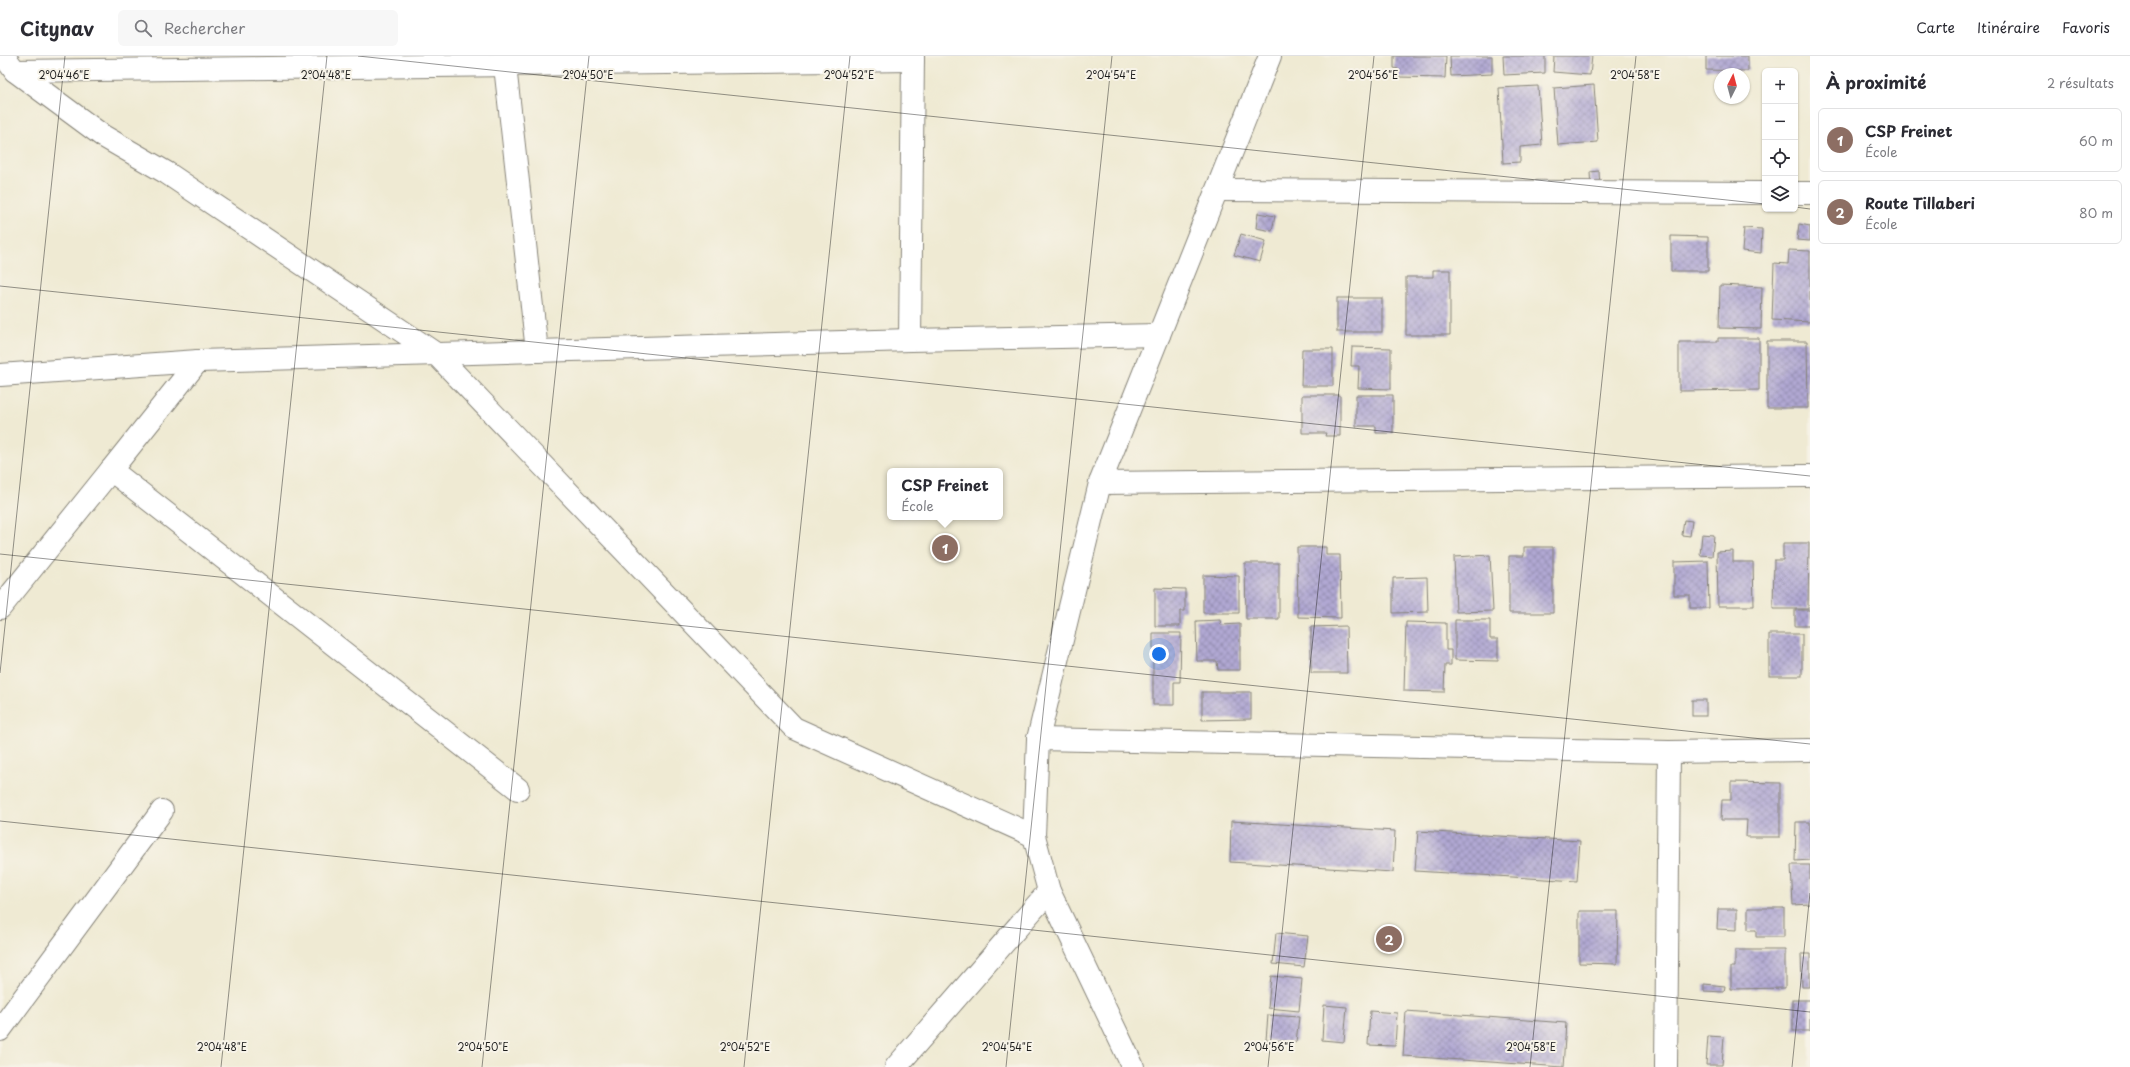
<!DOCTYPE html>
<html lang="fr">
<head>
<meta charset="utf-8">
<style>
	:root { --surface:#fff; --page:#f7f7f7; --text:#2b2b33; --muted:#7c7c81; --line:#e1e1e2; --accent:#ea580c }
	body { margin:0; font-family:"Playpen Sans",sans-serif; background:var(--page); color:var(--text) }
	.controls { position:absolute; right:12px; top:12px; display:grid; overflow:hidden; border-radius:6px; box-shadow:0 1px 3px #0004 }
	.controls button { width:36px; height:36px; display:grid; place-items:center; padding:0; border:0; border-bottom:1px solid var(--line); background:var(--surface); color:var(--text); font:20px sans-serif }
	.compass { position:absolute; left:1714px; top:12px; width:36px; height:36px; border-radius:50%; background:var(--surface); box-shadow:0 1px 3px #0004; rotate:6deg }
	.you { position:absolute; left:1159px; top:598px; width:14px; height:14px; margin:-10px; border:3px solid #fff; border-radius:50%; background:#1a73e8; box-shadow:0 0 0 6px #1a73e833 }
	.badge { display:grid; place-items:center; width:26px; height:26px; border-radius:50%; background:var(--accent); color:#fff; font-size:13px; font-weight:700 }
	.pin { position:absolute; translate:-50% -50%; border:2px solid #fff; box-shadow:0 1px 4px #0006 }
	.popup { position:absolute; left:887px; top:412px; width:116px; height:52px; box-sizing:border-box; display:grid; place-content:center; border-radius:6px; background:var(--surface); filter:drop-shadow(0 1px 3px #0005); font-size:13px; white-space:nowrap; color:var(--muted) }
	.popup b { font-size:15px; color:var(--text) }
	.popup::after { content:''; position:absolute; left:50%; top:100%; margin-left:-8px; border:8px solid transparent; border-top-color:var(--surface) }
	.list { margin:0; padding:0; list-style:none }
	h2 { display:flex; justify-content:space-between; align-items:center; height:52px; margin:0; padding:0 16px; font-size:17px }
	h2 small { font-size:13px; font-weight:400; color:var(--muted) }
	.list li { display:grid; grid-template-columns:26px 1fr auto; gap:12px; align-items:center; box-sizing:border-box; height:64px; margin:0 8px 8px; padding:0 8px; border:1px solid var(--line); border-radius:6px }
	.list b { display:block; font-size:15px; white-space:nowrap }
	.list p { margin:0; font-size:13px; white-space:nowrap; color:var(--muted) }
	.list em { font-size:13px; font-style:normal; color:var(--muted) }
	.icon { flex:none; width:22px; height:22px; fill:none; stroke:currentColor; stroke-width:2; stroke-linecap:round; stroke-linejoin:round }
	.map { position:relative; flex:none; width:1810px; height:1011px; overflow:hidden }
	header { display:flex; align-items:center; gap:24px; box-sizing:border-box; height:56px; padding:0 20px; background:var(--surface); border-bottom:1px solid var(--line) }
	header strong { font-size:19px }
	nav { display:flex; gap:22px; margin-inline-start:auto; font-size:14px }
	.search { width:280px; height:36px; background:var(--page); display:flex; align-items:center; gap:10px; box-sizing:border-box; padding:0 14px; border-radius:6px; color:var(--muted); font-size:15px }
	main { display:flex }
	aside { flex:1; background:var(--surface) }
	.map>svg:first-child { display:block }
	.building { fill:url(#building-cross-hatch) }
	.lines { fill:none; stroke-linecap:round; stroke-linejoin:round }
	.minor-casing { stroke:#868378; stroke-width:24 }
	.minor { stroke:#fff; stroke-width:22 }
	.ticks { fill:none; stroke:#1c1c1c; stroke-width:1; stroke-opacity:0.45 }
	.ticks-label { font-size:10px; text-anchor:middle; fill:#1c1c1c; stroke:#f7f3e8; stroke-width:4; stroke-linejoin:round; paint-order:stroke }
</style>
</head>
<body>
<header>
<strong>Citynav</strong>
<div class="search"><svg class="icon" aria-label="search" viewBox="0 0 24 24"><circle cx="10" cy="10" r="6"/><path d="M15 15l6 6"/></svg>Rechercher</div>
<nav><a>Carte</a><a>Itinéraire</a><a>Favoris</a></nav>
</header>
<main>
<div class="map">
<svg width="1810" height="1011" viewBox="0 0 1810 1011">
	<defs>
		<pattern id="building-cross-hatch" width="8" height="8" patternUnits="userSpaceOnUse"><rect width="8" height="8" fill="#b1a8d3"/><path d="M0 0l8 8M0 8l8-8" fill="none" stroke="#8f88aa"/></pattern>
	</defs>
	<rect width="100%" height="100%" fill="#f7f3e8"/>
	<filter id="ink" filterUnits="userSpaceOnUse"><feTurbulence type="fractalNoise" baseFrequency=".025" numOctaves="2"/><feDisplacementMap in="SourceGraphic" scale="8" xChannelSelector="R" yChannelSelector="G"/><feConvolveMatrix kernelMatrix="1 2 1 2 8 2 1 2 1" color-interpolation-filters="sRGB"/></filter>
	<filter id="wash" filterUnits="userSpaceOnUse"><feTurbulence type="fractalNoise" baseFrequency=".012" numOctaves="4" result="noise"/><feDisplacementMap in="SourceGraphic" scale="16" xChannelSelector="R" yChannelSelector="G"/><feGaussianBlur stdDeviation="0.9" result="paint"/><feColorMatrix in="noise" values="0 0 0 0 0 0 0 0 0 0 0 0 0 0 0 0 0 1.4 0 .05"/><feComposite in="paint" operator="in"/></filter>
	<g filter="url(#wash)">
		<rect width="100%" height="100%" fill="#efead3"/>
		<g id="blocks">
			<!-- building -->
			<g class="building">
				<path d="M1394,0H1446L1445,22L1398,21V13L1394,12Z"/>
				<path d="M1450,0H1492V18L1451,20Z"/>
				<path d="M1503,0H1545V17L1504,19Z"/>
				<path d="M1554,0H1592L1590,19L1553,16Z"/>
				<path d="M1706,0H1748V15L1706,14Z"/>
				<path d="M1594,29L1598,86L1558,89L1554,32Z"/>
				<path d="M1538,30L1542,89L1520,91V106L1503,107L1499,32Z"/>
				<path d="M1599,115L1600,133H1591L1590,116Z"/>
				<path d="M1258,157L1275,160L1272,175L1256,172Z"/>
				<path d="M1799,168L1810,170V185L1797,184Z"/>
				<path d="M1744,172L1762,173L1761,197L1742,195Z"/>
				<path d="M1241,178L1266,185L1260,206L1234,199Z"/>
				<path d="M1671,180L1708,181V215H1671Z"/>
				<path d="M1789,194L1810,195V266L1772,264L1774,207L1788,208Z"/>
				<path d="M1433,214H1450V279H1406V221H1433Z"/>
				<path d="M1720,229L1762,231L1761,273L1719,272Z"/>
				<rect x="1337" y="242" width="45" height="34"/>
				<path d="M1718,282H1759V334L1679,335V286H1718Z"/>
				<path d="M1767,285H1807L1808,352H1767Z"/>
				<path d="M1352,291L1391,292V333L1358,332L1359,310H1351Z"/>
				<path d="M1302,293H1333V330H1301Z"/>
				<path d="M1302,339H1340V380H1325L1326,377H1302Z"/>
				<path d="M1356,339H1393V377H1376V370H1356Z"/>
				<path d="M1684,464L1692,465L1690,480L1682,479Z"/>
				<path d="M1702,478L1714,479L1712,500L1700,499Z"/>
				<path d="M1783,487H1809L1808,553H1773L1774,504H1783Z"/>
				<path d="M1297,491H1326V499H1340L1341,562L1298,561Z"/>
				<path d="M1524,491H1553V557H1509V500H1524Z"/>
				<path d="M1733,495V506H1753L1754,550H1718L1717,496Z"/>
				<path d="M1490,499L1493,555L1456,556L1454,501Z"/>
				<path d="M1708,505L1709,552H1690V539H1674V506Z"/>
				<path d="M1245,507H1279V563H1246Z"/>
				<path d="M1203,519L1239,520V557H1203Z"/>
				<path d="M1427,521L1428,556L1393,557V522Z"/>
				<path d="M1155,532L1185,533V555H1180V570H1155Z"/>
				<rect x="1795" y="554" width="15" height="16"/>
				<path d="M1220,564L1221,569L1240,568V614H1218L1217,605H1197L1196,565Z"/>
				<path d="M1455,564H1490V583H1498V605L1455,604Z"/>
				<path d="M1406,566L1446,567V594H1451V609H1445L1444,636L1404,635Z"/>
				<path d="M1346,570L1347,617H1311V571Z"/>
				<path d="M1153,577H1181L1180,626H1174V649H1153Z"/>
				<rect x="1769" y="578" width="33" height="42"/>
				<path d="M1202,636H1251V663L1202,664Z"/>
				<rect x="1692" y="644" width="14" height="16"/>
				<path d="M1731,726L1780,727V781H1746L1747,764H1721L1722,744H1731Z"/>
				<path d="M1231,765L1395,775L1393,816L1230,806Z"/>
				<path d="M1796,766H1810V804L1795,805Z"/>
				<path d="M1418,775L1580,785L1577,825L1415,815Z"/>
				<path d="M1791,809H1810V848L1793,849Z"/>
				<path d="M1748,852H1784V881H1756V874H1748Z"/>
				<path d="M1718,853H1737V874L1717,873Z"/>
				<path d="M1579,855H1618L1617,908L1579,907Z"/>
				<path d="M1276,877L1308,880L1304,911L1273,908Z"/>
				<path d="M1735,894H1785V932L1731,933V911H1735Z"/>
				<path d="M1801,898H1810V931H1802Z"/>
				<path d="M1271,920L1302,923L1299,955L1268,952Z"/>
				<path d="M1704,928L1725,930L1724,936L1704,935Z"/>
				<rect x="1793" y="944" width="17" height="31"/>
				<path d="M1324,949L1347,951L1344,986L1322,984Z"/>
				<path d="M1370,955L1397,957L1395,990L1368,989Z"/>
				<path d="M1406,955L1566,967L1563,1011L1403,1000Z"/>
				<path d="M1268,959L1299,961L1296,986L1266,984Z"/>
				<path d="M1708,980L1724,981L1722,1009H1706Z"/>
			</g>
		</g>
	</g>
	<g filter="url(#ink)">
		<use href="#blocks" fill-opacity="0" stroke="#868378" stroke-width="1"/>
		<g class="lines">
			<!-- minor casing -->
			<g class="minor-casing">
				<g id="minor">
					<path d="M4,0L15,15L103,80L167,117L436,298L794,672L1034,780"/>
					<path d="M505,10L537,295"/>
					<path d="M15,15L913,4"/>
					<path d="M1217,134L1765,137"/>
					<path d="M1795,137H1810"/>
					<path d="M910,284L913,0"/>
					<path d="M198,305L111,414L518,733"/>
					<path d="M0,319L198,305L910,284L1159,279"/>
					<path d="M1100,427L1810,420"/>
					<path d="M0,552L111,414"/>
					<path d="M1038,683L1669,696L1810,694"/>
					<path d="M0,974L162,755"/>
					<path d="M896,1011L1049,835"/>
					<path d="M1133,1011L1049,835L1034,780L1038,683L1100,427L1270,0"/>
					<path d="M1666,1011L1669,696"/>
				</g>
			</g>
			<!-- minor -->
			<use href="#minor" class="minor"/>
		</g>
	</g>
	<!-- ticks -->
	<path class="ticks" d="M358,0L1765,148M1795,151L1810,153M0,230L1810,420M0,498L1810,688M0,617L65,0M0,765L1810,956M221,1011L327,0M482,1011L589,0M744,1011L850,0M1006,1011L1112,0M1268,1011L1374,0M1530,1011L1636,0M1792,1011L1810,837"/>
	<g class="ticks-label">
		<text x="64" y="23">2°04'46"E</text>
		<text x="326" y="23">2°04'48"E</text>
		<text x="588" y="23">2°04'50"E</text>
		<text x="849" y="23">2°04'52"E</text>
		<text x="1111" y="23">2°04'54"E</text>
		<text x="1373" y="23">2°04'56"E</text>
		<text x="1635" y="23">2°04'58"E</text>
		<text x="222" y="995">2°04'48"E</text>
		<text x="483" y="995">2°04'50"E</text>
		<text x="745" y="995">2°04'52"E</text>
		<text x="1007" y="995">2°04'54"E</text>
		<text x="1269" y="995">2°04'56"E</text>
		<text x="1531" y="995">2°04'58"E</text>
	</g>
</svg>
<div class="controls">
<button>+</button>
<button>−</button>
<button><svg class="icon" aria-label="locate" viewBox="0 0 24 24"><circle cx="12" cy="12" r="6"/><path d="M12 2v4M12 18v4M2 12h4M18 12h4"/></svg></button>
<button><svg class="icon" aria-label="layers" viewBox="0 0 24 24"><path d="M12 4l9 5-9 5-9-5zM3 14l9 5 9-5"/></svg></button>
</div>
<svg class="compass" viewBox="-18 -18 36 36"><path d="M0-13l5 13h-10z" fill="#e53935"/><path d="M0 13l5-13h-10z" fill="#7c7c81"/></svg>
<div class="you"></div>
<div class="pin badge" style="left:945px;top:492px;background:#8d6e63">1</div>
<div class="popup"><b>CSP Freinet</b>École</div>
<div class="pin badge" style="left:1389px;top:883px;background:#8d6e63">2</div>
</div>
<aside>
<h2>À proximité<small>2 résultats</small></h2>
<ul class="list">
<li><span class="badge" style="background:#8d6e63">1</span><div><b>CSP Freinet</b><p>École</p></div><em>60 m</em></li>
<li><span class="badge" style="background:#8d6e63">2</span><div><b>Route Tillaberi</b><p>École</p></div><em>80 m</em></li>
</ul>
</aside>
</main>
</body>
</html>
